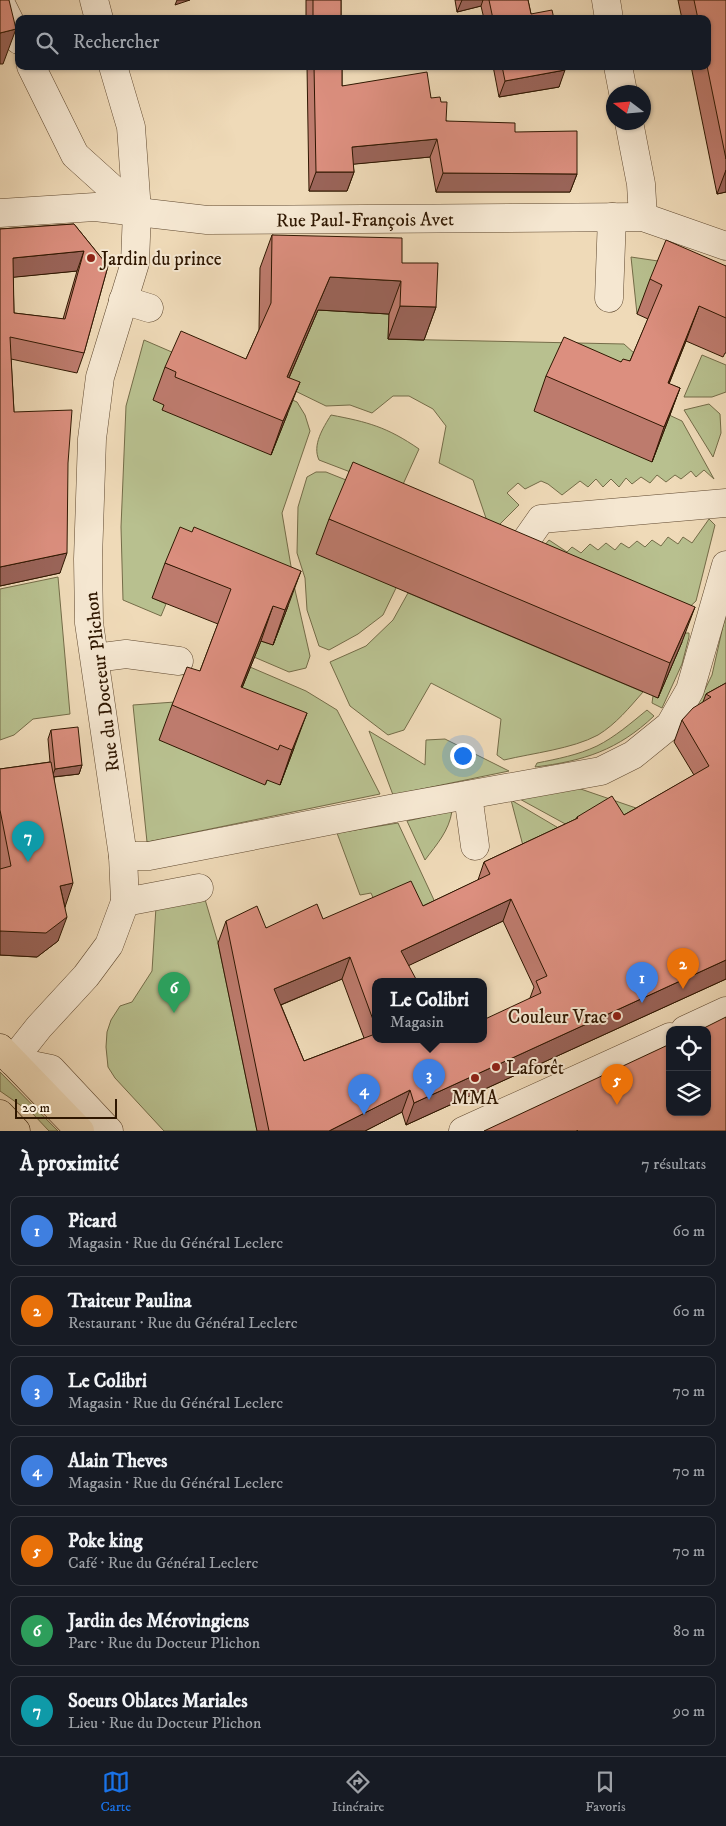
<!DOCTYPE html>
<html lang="fr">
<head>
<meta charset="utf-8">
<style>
	:root { --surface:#171b24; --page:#242831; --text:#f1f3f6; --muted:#9ea1a6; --line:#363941; --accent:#1a73e8 }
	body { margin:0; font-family:"IM FELL DW Pica",serif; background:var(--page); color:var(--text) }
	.controls { position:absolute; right:15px; bottom:15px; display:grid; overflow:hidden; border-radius:10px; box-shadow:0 1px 4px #0004 }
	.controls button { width:45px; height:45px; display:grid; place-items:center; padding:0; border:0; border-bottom:1px solid var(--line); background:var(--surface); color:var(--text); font:25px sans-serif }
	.compass { position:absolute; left:606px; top:85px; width:45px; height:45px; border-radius:50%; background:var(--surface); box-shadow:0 1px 4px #0004; rotate:286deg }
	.scale { position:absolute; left:15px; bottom:12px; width:102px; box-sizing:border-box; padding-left:5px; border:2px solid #2f1701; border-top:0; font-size:14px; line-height:18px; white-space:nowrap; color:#2f1701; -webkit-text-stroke:4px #f5e7d1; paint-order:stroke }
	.you { position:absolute; left:462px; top:755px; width:18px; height:18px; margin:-12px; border:4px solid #fff; border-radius:50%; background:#1a73e8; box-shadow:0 0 0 8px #1a73e833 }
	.badge { display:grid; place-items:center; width:32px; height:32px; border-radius:50%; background:var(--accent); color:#fff; font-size:16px; font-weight:700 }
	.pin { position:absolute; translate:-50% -41px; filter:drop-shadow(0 1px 2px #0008) }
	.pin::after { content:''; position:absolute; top:26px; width:18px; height:15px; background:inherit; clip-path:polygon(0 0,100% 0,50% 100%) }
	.popup { position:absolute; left:372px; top:978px; width:115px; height:65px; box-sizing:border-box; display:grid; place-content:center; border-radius:10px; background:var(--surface); filter:drop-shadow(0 1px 4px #0005); font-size:16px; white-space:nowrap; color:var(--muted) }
	.popup b { font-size:19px; color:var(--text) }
	.popup::after { content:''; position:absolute; left:50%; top:100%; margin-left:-10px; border:10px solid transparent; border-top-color:var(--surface) }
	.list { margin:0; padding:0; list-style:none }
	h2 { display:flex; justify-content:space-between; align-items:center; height:65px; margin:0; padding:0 20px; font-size:21px }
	h2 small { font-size:16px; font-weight:400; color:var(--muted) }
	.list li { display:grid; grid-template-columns:32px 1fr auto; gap:15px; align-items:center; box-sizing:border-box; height:70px; margin:0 10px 10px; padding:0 10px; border:1px solid var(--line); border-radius:10px }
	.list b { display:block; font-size:19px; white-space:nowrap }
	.list p { margin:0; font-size:16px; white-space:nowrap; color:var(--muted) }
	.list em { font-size:16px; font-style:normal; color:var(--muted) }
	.icon { flex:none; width:28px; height:28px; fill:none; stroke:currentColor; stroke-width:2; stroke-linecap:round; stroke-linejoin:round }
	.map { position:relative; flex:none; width:726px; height:1131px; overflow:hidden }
	.search { position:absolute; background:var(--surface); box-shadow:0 1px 4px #0004; left:15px; right:15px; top:15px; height:55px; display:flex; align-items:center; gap:12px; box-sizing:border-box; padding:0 18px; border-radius:10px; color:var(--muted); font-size:19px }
	.sheet { height:625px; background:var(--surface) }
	nav { display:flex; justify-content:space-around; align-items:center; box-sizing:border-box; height:70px; border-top:1px solid var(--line); background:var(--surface); font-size:14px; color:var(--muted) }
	nav a { display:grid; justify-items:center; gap:2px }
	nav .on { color:var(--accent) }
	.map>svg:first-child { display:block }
	.green { fill:#b8c08f; stroke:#746c48 }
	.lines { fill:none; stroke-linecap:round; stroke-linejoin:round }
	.minor-casing { stroke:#5f482f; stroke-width:29 }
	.major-casing { stroke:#2f1701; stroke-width:29 }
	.minor { stroke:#f5e7d1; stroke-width:28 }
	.major { stroke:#efdab8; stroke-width:28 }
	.wall { fill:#bd7b6d; stroke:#2f1701; fill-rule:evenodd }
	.shaded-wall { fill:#9a6459; stroke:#2f1701 }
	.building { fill:#dc8f7f; stroke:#2f1701; fill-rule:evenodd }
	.poi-dot { fill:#8f2418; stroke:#f5e7d1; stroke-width:2 }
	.labels { text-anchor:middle; stroke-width:4; stroke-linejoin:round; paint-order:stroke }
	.street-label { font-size:19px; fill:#2f1701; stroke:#f5e7d1 }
	.poi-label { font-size:19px; fill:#2f1701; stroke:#f5e7d1; text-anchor:start }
</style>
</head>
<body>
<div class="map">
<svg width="726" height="1131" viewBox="0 0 726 1131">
	<rect width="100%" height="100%" fill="#efdab8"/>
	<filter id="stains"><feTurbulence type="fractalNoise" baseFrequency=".004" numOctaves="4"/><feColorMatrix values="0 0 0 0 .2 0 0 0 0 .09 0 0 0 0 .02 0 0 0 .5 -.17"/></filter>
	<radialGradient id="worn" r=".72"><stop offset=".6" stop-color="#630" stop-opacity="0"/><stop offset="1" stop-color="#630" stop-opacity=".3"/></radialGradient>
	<!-- green -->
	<g class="green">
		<path d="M631,257L658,261L654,275L637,314Z"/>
		<path d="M320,304L357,312L389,314L388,339L624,344L635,354L669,415L682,421L714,479L704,470L696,477L691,471L681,479L675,475L666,482L657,475L650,483L641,477L632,484L626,478L619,487L611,479L603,487L596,479L588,487L580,481L562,495L548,484L541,481L525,489L518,483L507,493L519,505L498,526L488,524L473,480L439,463L446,426L433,409L409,396H393L372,413L350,405L326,406L285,386Z"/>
		<path d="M144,340L239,381L164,405L163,410L281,395L297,402L305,415L310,431L282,513L295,590L310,656L306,668L289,672L254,657L260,641L273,645L288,606L153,598L166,604L161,616L123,600L121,527L126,406Z"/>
		<path d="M702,355L726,365V392L712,397H684Z"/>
		<path d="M709,404L720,414L721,433L713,457L684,410Z"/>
		<path d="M331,415C368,422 387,427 419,449L400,491L319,460C312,445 323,428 331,415Z"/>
		<path d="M316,472H326L396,500V588L383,615L358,634L329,650L319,646L307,610L305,578L297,553L298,507L307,477Z"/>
		<path d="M709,519L715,525L696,601L684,612L544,546L549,540L567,552L572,547L581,553L590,544L598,550L606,543L615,550L621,543L629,548L637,541L645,547L652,540L661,546L668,537L678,544L683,537L692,543Z"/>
		<path d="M58,577L70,714L33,719L14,735L0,740V589Z"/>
		<path d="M408,593L643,692C629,708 616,724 598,735C572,749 533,753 504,760L497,755L501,719L431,683L404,730L388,735L350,706L330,662L366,646L393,620Z"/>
		<path d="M726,613V701L692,716L712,675Z"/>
		<path d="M686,633H689V637L682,664L662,708L652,703L653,696L658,698L678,640Z"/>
		<path d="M250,667L306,691L337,710L380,794L147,842L133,705L175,702L266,784L267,780L226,729Z"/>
		<path d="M647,710L654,716C618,750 584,761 535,767L537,763C557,759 578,755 597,746C615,737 631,723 647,710Z"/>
		<path d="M369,731L425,765L426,740L445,739L509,771L393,795Z"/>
		<path d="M572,786L636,808L643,822L580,832L516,797Z"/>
		<path d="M511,800L572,836L527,861Z"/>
		<path d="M452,811C449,831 437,844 425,860L407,821Z"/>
		<path d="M398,823L441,915L380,913L371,893L360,895L337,833Z"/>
		<path d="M204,896L218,943L257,1131H164L115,1078L108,1067L106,1047L107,1032L111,1020L120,1006L132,1002L152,971L156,907Z"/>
		<path d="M0,1072L58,1131H49L33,1114L0,1091Z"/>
	</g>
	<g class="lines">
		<!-- minor casing -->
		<g class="minor-casing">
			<g id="minor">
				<path d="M94,0L99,19"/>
				<path d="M606,0L609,19"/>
				<path d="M0,2L19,40"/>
				<path d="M31,66L75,155L137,211"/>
				<path d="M618,66L623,92"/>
				<path d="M629,122L641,184L643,217"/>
				<path id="s1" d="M0,213L95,207L207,220L643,217L726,246"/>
				<path d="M609,298L612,217"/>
				<path d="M123,300L149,308"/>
				<path d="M501,541L520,549L541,519L726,503"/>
				<path d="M95,658L126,654L179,661"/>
				<path d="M468,795L475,846"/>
				<path d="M123,856H149L395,808L601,771L633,755L670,725L690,690L726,565"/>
				<path d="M125,902L199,888"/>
				<path d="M685,1030L726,1011"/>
				<path d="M109,1131L51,1069L12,1061L39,1027L86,976L109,945L125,902L123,856L89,623L88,559L92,439L100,377L135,263L137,211L131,127L113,66"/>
				<path d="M463,1131L670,1037"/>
			</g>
		</g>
		<!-- major casing -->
		<g class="major-casing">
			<g id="major">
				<path d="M0,1048L80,1131"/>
				<path d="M0,1114L16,1131"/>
			</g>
		</g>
		<!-- minor -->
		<use href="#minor" class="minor"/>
		<!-- major -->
		<use href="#major" class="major"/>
	</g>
	<!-- wall -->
	<g class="wall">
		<rect x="306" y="0" width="35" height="19"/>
		<path d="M455,0H528L531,14L554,19H484L481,6L457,12Z"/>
		<path d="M678,0H726V192L717,194L691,66H707V19H682Z"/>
		<path d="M307,66H342V86L431,98L441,102L446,121L515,132L577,174L570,192H436L430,157L353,164L354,172L347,191H309Z"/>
		<path d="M493,66H564L559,87L499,97Z"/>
		<path d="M74,224L108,266L84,353L77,373L11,359L14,412L60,573L0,586V229ZM77,271L63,319L14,313L13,277Z"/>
		<path d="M272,235L402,263L436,307L424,340L388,339L389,314L318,310L289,378L287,415L271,455L162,410L164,405L153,400L165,367L246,359L259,330L260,268Z"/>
		<path d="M726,266V353H725L723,357L686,341L669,384L680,388L667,423L652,462L534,411L546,376L621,362L630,361L648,319L637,314L650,279Z"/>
		<path d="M329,519L682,642L658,698L316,554Z"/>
		<path d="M165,563L288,606L273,645L261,641L242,688L294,748L280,785L267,780L265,785L159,740L172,705L200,671L218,624L152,598Z"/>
		<path d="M726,683V979L406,1125L402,1112L365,1131H257L218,943L226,921L266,928L423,906L478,880L484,862L576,819L577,817L624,815L694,775L674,742L682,720L703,702L706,694ZM503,921L534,987L530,998L483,1039H375V981ZM342,979L364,1038L304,1061L281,1005Z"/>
		<path d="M51,730L82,765L79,774L54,777L65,907L58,941L37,957L0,955V769L50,762L48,739Z"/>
	</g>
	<!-- shaded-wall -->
	<g class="shaded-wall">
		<path d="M177,0H190L175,5Z"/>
		<path d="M462,0H483L481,6L457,12Z"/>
		<path d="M16,29L3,64H0V33Z"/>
		<path d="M565,70L559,87L499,97L505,81Z"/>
		<path d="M437,139L430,157L345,165L352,147Z"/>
		<path d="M726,170V192L717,194Z"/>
		<path d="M316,172H354L347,191H309Z"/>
		<path d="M443,173L577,174L570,192H436Z"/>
		<path d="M84,251L77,271L6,278L13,258Z"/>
		<path d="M330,277L401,281L389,314L318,310L275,410L287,377Z"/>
		<path d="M400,306L436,307L424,340L388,339Z"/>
		<path d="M699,306L686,341L655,418L668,383Z"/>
		<path d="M300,382L287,415L271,455L283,421Z"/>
		<path d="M680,388L667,423L652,462L664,427Z"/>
		<path d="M67,553L60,573L0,586V567Z"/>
		<path d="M301,571L288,606L273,645L285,610Z"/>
		<path d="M273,606L261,641L228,722L241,687Z"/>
		<path d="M695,607L682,642L658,698L670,663Z"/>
		<path d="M307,713L294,748L280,785L292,750Z"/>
		<path d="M82,765L79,774L52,777L55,769Z"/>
		<path d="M73,883L65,907L60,886Z"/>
		<path d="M511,899L503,921L393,973L401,951Z"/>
		<path d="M67,917L58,941L37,957L0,955V931Z"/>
		<path d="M350,957L342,979L266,1011L274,989Z"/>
		<path d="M726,960V979L406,1125L414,1103Z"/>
		<path d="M410,1090L402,1112L365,1131H329Z"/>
	</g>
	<!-- building -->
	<g class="building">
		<path d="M0,0H9L16,29L0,33Z"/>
		<rect x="313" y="0" width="28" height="19"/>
		<path d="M489,0H528L531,14L552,10L554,19H493Z"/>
		<path d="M694,0H726V159L707,66V19H698Z"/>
		<path d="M314,66H342V86L427,72L431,98L440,97L441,102H447L446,121L515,123V132L577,131V174L443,173L437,139L352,147L354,172H316Z"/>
		<path d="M502,66H564L565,70L505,81Z"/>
		<path d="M74,224L108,266L84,353L10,337L14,412L72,410L68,463L67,553L0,567V229ZM84,251L65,319L14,313L13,258Z"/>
		<path d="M272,235L402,238V263H438L436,307L400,306L401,281L330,277L287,377L300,382L283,421L175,377L176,372L165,367L181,331L246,359L271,303Z"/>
		<path d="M666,240L726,266V318L699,306L668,383L680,388L664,427L546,376L564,337L621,362L623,359L630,361L662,285L650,279Z"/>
		<path d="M353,462L695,607L670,663L329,519Z"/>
		<path d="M180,527L192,532L194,527L301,571L285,610L273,606L241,687L307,713L292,750L280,745L278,750L172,705L187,667L200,671L231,589L165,563Z"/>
		<path d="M726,683V960L414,1103L410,1090L329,1131H269L226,921L257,906L266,928L317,904L323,919L411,881L423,906L490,874L484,862L578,818L577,817L612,796L624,815L709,766L682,720L693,708L711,697L706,694ZM511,899L547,976L536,981L541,993L483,1020V1039H375V1034L304,1061L274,989L350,957L375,1025V981H417L401,951Z"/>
		<path d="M78,727L82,765L55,769L51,730Z"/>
		<path d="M51,762L73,883L60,886L67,917L46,933L0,931V869L11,866L0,810V769Z"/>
		<path d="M726,1017V1131H578L577,1130V1131H484L670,1044V1112H707V1030H700Z"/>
	</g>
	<!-- markers -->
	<g class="poi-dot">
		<circle cx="91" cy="258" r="5"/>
		<circle cx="617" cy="1016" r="5"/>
		<circle cx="496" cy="1067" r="5"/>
		<circle cx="475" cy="1078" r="5"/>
	</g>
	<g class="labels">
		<!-- street labels -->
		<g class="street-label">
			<text dy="7" stroke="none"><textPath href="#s1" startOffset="366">Rue Paul-François Avet</textPath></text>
			<text transform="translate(101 682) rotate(-97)" y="7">Rue du Docteur Plichon</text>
		</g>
		<!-- poi labels -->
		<g class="poi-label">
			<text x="101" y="265">Jardin du prince</text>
			<text x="607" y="1023" text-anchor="end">Couleur Vrac</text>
			<text x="506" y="1074">Laforêt</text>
			<text x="475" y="1104" text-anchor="middle">MMA</text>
		</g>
	</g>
	<rect width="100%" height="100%" filter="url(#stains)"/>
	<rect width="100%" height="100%" fill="url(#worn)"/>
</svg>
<div class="controls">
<button><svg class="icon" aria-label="locate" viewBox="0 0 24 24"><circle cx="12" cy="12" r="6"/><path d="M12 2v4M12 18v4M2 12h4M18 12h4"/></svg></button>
<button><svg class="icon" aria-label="layers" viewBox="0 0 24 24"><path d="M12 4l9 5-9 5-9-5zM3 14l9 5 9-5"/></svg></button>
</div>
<svg class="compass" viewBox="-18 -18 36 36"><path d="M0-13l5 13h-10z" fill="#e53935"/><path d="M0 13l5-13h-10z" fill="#9ea1a6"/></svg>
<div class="scale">20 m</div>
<div class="you"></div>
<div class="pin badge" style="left:642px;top:1003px;background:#3f7fe0">1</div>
<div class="pin badge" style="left:683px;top:989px;background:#e8710a">2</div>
<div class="pin badge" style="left:429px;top:1100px;background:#3f7fe0">3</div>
<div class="popup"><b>Le Colibri</b>Magasin</div>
<div class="pin badge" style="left:364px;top:1115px;background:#3f7fe0">4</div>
<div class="pin badge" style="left:617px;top:1105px;background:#e8710a">5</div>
<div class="pin badge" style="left:174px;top:1013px;background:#2e9e5b">6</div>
<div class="pin badge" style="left:28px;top:862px;background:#0f9aa8">7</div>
<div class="search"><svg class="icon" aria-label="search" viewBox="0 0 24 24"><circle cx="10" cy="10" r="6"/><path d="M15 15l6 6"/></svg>Rechercher</div>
</div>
<section class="sheet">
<h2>À proximité<small>7 résultats</small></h2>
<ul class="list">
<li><span class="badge" style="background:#3f7fe0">1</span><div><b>Picard</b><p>Magasin · Rue du Général Leclerc</p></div><em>60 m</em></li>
<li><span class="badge" style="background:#e8710a">2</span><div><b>Traiteur Paulina</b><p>Restaurant · Rue du Général Leclerc</p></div><em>60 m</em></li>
<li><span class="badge" style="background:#3f7fe0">3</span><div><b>Le Colibri</b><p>Magasin · Rue du Général Leclerc</p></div><em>70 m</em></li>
<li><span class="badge" style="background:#3f7fe0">4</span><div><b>Alain Theves</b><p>Magasin · Rue du Général Leclerc</p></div><em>70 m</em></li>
<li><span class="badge" style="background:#e8710a">5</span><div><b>Poke king</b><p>Café · Rue du Général Leclerc</p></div><em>70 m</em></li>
<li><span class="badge" style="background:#2e9e5b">6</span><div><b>Jardin des Mérovingiens</b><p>Parc · Rue du Docteur Plichon</p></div><em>80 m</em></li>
<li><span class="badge" style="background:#0f9aa8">7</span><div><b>Soeurs Oblates Mariales</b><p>Lieu · Rue du Docteur Plichon</p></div><em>90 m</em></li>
</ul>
</section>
<nav>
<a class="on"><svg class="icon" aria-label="map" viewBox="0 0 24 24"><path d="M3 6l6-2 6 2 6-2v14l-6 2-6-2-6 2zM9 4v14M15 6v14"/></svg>Carte</a>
<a><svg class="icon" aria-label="directions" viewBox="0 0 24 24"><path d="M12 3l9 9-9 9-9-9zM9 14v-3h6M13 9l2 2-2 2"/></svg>Itinéraire</a>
<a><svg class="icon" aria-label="saved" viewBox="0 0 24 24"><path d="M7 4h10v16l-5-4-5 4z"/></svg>Favoris</a>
</nav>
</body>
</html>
